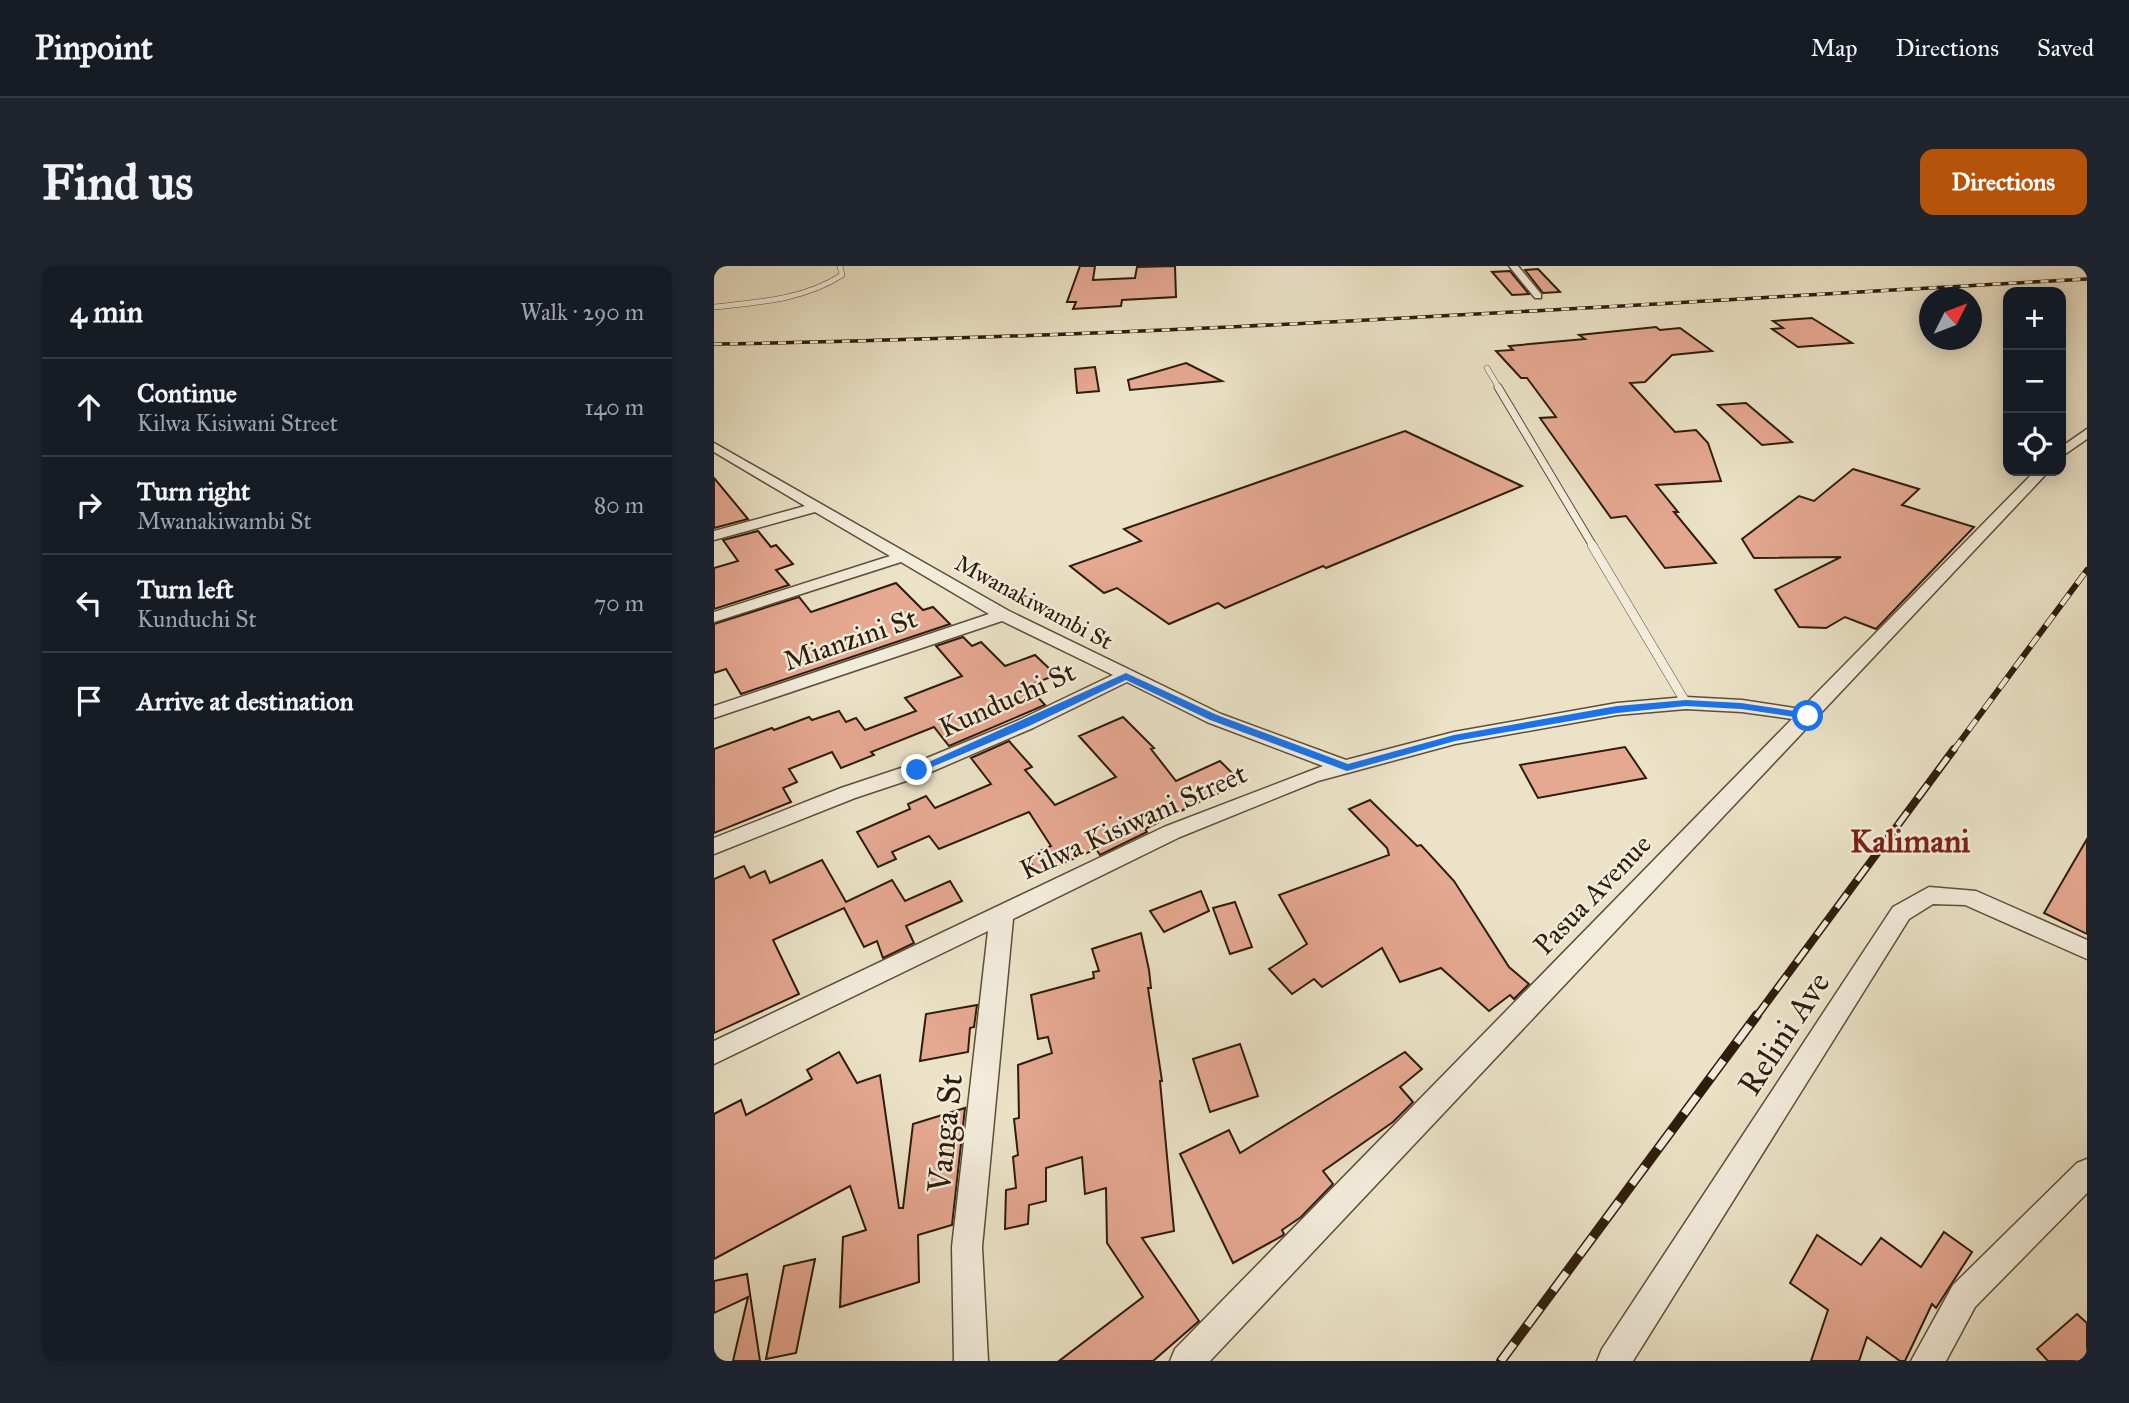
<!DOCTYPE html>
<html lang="en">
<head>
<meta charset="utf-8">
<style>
	:root { --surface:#171b24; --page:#20242c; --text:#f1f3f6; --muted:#9ea1a6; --line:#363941; --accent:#b45309 }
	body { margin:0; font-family:"IM FELL Great Primer",serif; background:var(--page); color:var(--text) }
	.controls { position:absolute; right:21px; top:21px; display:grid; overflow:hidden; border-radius:14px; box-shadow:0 4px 18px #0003 }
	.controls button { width:63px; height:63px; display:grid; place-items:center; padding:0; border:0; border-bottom:2px solid var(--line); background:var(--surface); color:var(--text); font:35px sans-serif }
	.compass { position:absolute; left:1205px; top:21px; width:63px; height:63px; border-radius:50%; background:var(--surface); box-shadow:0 4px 18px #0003; rotate:48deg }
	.stop { position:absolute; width:21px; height:21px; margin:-16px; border:5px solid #1a73e8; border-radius:50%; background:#fff }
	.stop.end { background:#1a73e8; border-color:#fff; box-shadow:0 2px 7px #0008 }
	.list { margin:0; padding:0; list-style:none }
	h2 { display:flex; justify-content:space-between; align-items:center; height:91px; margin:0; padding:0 28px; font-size:30px }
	h2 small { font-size:23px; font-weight:400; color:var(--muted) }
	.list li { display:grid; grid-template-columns:46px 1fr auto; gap:21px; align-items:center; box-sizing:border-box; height:98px; padding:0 28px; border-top:2px solid var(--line) }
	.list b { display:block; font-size:26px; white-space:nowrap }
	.list p { margin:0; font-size:23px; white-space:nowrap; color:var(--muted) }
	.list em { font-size:23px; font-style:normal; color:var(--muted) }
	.icon { flex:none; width:38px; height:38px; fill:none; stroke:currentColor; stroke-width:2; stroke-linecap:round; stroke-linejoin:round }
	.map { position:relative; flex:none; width:1373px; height:1095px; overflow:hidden; border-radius:14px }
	header { display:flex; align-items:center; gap:42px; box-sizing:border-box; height:98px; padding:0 35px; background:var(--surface); border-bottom:2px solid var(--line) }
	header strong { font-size:33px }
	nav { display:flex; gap:38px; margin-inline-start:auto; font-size:24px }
	.intro { display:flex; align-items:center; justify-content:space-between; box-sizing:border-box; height:168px; padding:0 42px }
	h1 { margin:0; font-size:49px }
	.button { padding:18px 32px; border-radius:14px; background:var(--accent); color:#fff; font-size:24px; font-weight:700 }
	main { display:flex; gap:42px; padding:0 42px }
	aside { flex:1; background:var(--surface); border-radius:14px; box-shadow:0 4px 18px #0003 }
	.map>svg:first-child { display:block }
	.building { fill:#e5a891; stroke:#2e1c0b; stroke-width:2 }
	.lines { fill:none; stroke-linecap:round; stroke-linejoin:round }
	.lane-far2-casing { stroke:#5d4e3a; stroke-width:6 }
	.lane-far1-casing { stroke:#5d4e3a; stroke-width:9 }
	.lane-casing { stroke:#5d4e3a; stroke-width:10 }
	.street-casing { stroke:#5d4e3a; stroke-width:3 }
	.lane-far2 { stroke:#f2ecdb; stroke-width:5 }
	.lane-far1 { stroke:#f2ecdb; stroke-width:7 }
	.lane { stroke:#f2ecdb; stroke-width:9 }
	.street { fill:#f2ecdb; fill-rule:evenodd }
	.rail-far3-casing { stroke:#2e1c0b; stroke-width:3.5 }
	.rail-far2-casing { stroke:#2e1c0b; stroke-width:6 }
	.rail-far1-casing { stroke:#2e1c0b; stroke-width:8 }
	.rail-casing { stroke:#2e1c0b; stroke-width:10 }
	.rail-far3 { stroke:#f2ecdb; stroke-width:2.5; stroke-dasharray:8; stroke-linecap:butt }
	.rail-far2 { stroke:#f2ecdb; stroke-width:4.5; stroke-dasharray:13; stroke-linecap:butt }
	.rail-far1 { stroke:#f2ecdb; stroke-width:5; stroke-dasharray:17; stroke-linecap:butt }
	.rail { stroke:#f2ecdb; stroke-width:7; stroke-dasharray:22; stroke-linecap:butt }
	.route { fill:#1a73e8 }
	.labels { text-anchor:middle; stroke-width:5; stroke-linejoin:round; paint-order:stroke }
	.far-street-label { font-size:23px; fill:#2e1c0b; stroke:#f2ecdb }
	.street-label { font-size:28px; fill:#2e1c0b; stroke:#f2ecdb }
	.quarter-label { font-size:32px; font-weight:bold; fill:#7a1f14; stroke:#f2ecdb }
	.near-street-label { font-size:33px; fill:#2e1c0b; stroke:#f2ecdb }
</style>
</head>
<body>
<header>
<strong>Pinpoint</strong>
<nav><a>Map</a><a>Directions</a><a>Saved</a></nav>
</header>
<div class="intro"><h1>Find us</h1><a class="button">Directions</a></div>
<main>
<aside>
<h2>4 min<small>Walk · 290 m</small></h2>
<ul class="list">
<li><svg class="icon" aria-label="ahead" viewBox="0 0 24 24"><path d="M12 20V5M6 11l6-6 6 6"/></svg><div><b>Continue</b><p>Kilwa Kisiwani Street</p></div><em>140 m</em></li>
<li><svg class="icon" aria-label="right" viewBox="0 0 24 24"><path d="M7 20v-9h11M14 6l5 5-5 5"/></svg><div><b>Turn right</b><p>Mwanakiwambi St</p></div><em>80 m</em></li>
<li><svg class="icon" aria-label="left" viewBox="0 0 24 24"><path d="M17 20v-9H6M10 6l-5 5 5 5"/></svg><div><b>Turn left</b><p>Kunduchi St</p></div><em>70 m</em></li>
<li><svg class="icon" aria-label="arrive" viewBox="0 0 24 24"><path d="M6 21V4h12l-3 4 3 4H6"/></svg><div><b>Arrive at destination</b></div></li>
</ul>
</aside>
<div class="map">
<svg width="1373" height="1095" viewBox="0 0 1373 1095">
	<rect width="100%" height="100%" fill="#ebe2c7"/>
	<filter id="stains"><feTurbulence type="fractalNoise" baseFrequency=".00286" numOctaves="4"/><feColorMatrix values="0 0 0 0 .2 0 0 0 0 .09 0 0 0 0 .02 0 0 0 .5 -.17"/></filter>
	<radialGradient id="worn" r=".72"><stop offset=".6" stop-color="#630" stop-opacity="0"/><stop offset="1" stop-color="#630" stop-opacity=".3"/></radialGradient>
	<!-- building -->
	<g class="building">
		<path d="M366,0H381L379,14L421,12L423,1L461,0L462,31L408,34L407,40L359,43L362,36H353Z"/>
		<path d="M824,3L846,26L829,27L811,4Z"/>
		<path d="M796,5L815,28L798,29L778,6Z"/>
		<path d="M1098,52L1138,77L1084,81L1058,63L1069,62L1059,55Z"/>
		<path d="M942,61L946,64L966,62L998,85L958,89L931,116L916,117L961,166L982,164L994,177L1007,215L942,219L964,246H960L1002,297L951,302L912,250L897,252L826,152L842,151L813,112H807L782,85L799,84L795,80L871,73L865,69Z"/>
		<path d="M472,97L508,115L416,124L414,114Z"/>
		<path d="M381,101L385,125L363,127L361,103Z"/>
		<path d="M1032,137L1078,176L1048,179L1004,139Z"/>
		<path d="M691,165L808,220L612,302L609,300L511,342L504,337L455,358L403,322L390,327L356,300L427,275L410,263Z"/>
		<path d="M1139,203L1205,223L1188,239L1260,261L1162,363L1131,351L1112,362L1085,361L1061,324L1127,291L1040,292L1028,273L1085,230L1100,235Z"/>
		<path d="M0,212L34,253L0,262Z"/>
		<path d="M44,265L57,281L62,279L79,298L62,304L75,319L0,343V302L24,295L9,274Z"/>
		<path d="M182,317L209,344L219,341L236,358L27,428L12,403L0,407V358L85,331L97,346Z"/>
		<path d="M249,371L258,380L267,376L291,400L321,389L342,409L314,420L331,439L235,480L220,461L157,486L160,489L127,502L118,486L75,503L83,516L69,522L77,536L0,567V483L58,462L60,464L95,451L98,454L125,445L132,456L142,452L151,464L202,445L191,432L248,410L222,380Z"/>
		<path d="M409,451L440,482L437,483L462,515L506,495L528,517L487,535L431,563L433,566L386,589L382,583L324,608L313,591L337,580L315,546L225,583L215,570L178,586L182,593L164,601L143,566L196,543L194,538L212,530L221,542L277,518L257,492L295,475L318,501L311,504L341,539L402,511L365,470Z"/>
		<path d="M911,481L932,512L824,532L806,499Z"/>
		<path d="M656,534L703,580L707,579L740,615L795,701L815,718L800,733L796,729L775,745L727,702L686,716L668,682L608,721L600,713L578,728L555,703L593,678L565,629L675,589L673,582L635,543Z"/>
		<path d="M1373,573V668L1330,647Z"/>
		<path d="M108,594L132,636L178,614L191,635L236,615L248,635L192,660L200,677L169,692L163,675L150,681L130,642L59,674L85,728L0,767V613L30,600L36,612L51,605L56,617Z"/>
		<path d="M487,625L495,645L450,666L436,645Z"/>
		<path d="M521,636L538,681L516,688L499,642Z"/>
		<path d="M427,667L435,704L437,722H434L448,815H446L460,965L428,972L485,1055L439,1095H345L429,1031L393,977L392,922L371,928L368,891L332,902V935L315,939L314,958L291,963L292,924L302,922L299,891L304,889L300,853L305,852L304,799L338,787L334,771L324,773L317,729L380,712L379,706L385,705L378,683Z"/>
		<path d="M263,739L260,761L256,762L254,786L206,795L212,748Z"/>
		<path d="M526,778L544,830L496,846L479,793Z"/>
		<path d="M125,786L143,817L166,809L185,942H189L199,858L251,842L238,959L204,969L205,1016L126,1041L129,971L152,964L136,920L0,993V848L27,834L32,849L98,813L93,804Z"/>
		<path d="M691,786L708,803L686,821L699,836L679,856L609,905L619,918L587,951L568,964L570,968L568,970L519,997L466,888L515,864L526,887Z"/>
		<path d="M1230,966L1258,986L1222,1042L1218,1038L1191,1095H1186L1153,1071L1145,1095H1097L1114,1044L1076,1017L1103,969L1147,999L1167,972L1207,1001Z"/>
		<path d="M101,993L82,1087L52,1093L70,1000Z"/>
		<path d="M33,1008L46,1095H19L34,1031L0,1047V1015Z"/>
		<path d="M1363,1048L1373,1057V1095H1334L1323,1083Z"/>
	</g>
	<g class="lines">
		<!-- lane-far2 casing -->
		<g class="lane-far2-casing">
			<g id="lane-far2">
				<path d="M0,41C45,36 89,34 128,9L126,0"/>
				<path d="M773,102L785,122"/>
			</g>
		</g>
		<!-- lane-far1 casing -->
		<g class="lane-far1-casing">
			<path id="lane-far1" d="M784,121L879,280"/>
		</g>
		<!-- lane casing -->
		<g class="lane-casing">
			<path id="lane" d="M878,279L972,437"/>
		</g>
		<!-- street casing -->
		<g class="street-casing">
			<g id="street">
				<path d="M795,0H804L827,28V32H821Z"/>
				<path d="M1373,163V173L1347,191V181Z"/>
				<path d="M0,177L295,345L507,448L632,494L740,466L903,437L972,431L1028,434L1087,443L1321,205H1335L496,1095H456L461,1083L1078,453L1028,446L972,443L903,449L741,478L604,515L466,571L299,653L268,981L274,1095H240L238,981L274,665L0,798V775L450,561L609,500L493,456L413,416L319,462L210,509L141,532L0,588V572L127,522L196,499L305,454L399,409L288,355L0,452V440L275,348L187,296L0,356V346L176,290L101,246L0,274V265L91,240L0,186Z"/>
				<path d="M1215,621L1262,625L1373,674V693L1251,639L1219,638L1195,653L919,1095H883L888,1083L1179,641Z"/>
				<path d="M1373,893V927L1261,1041L1232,1095H1197L1239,1019L1363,897Z"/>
			</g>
		</g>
		<!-- lane-far2 -->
		<use href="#lane-far2" class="lane-far2"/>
		<!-- lane-far1 -->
		<use href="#lane-far1" class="lane-far1"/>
		<!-- lane -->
		<use href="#lane" class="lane"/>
		<!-- street -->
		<use href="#street" class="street"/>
		<!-- rail-far3 casing -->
		<g class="rail-far3-casing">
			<path id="rail-far3" d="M0,78C458,71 916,38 1373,13"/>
		</g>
		<!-- rail-far2 casing -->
		<g class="rail-far2-casing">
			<path id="rail-far2" d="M1239,485L1373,304"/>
		</g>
		<!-- rail-far1 casing -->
		<g class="rail-far1-casing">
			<path id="rail-far1" d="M1042,751L1240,483"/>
		</g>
		<!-- rail casing -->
		<g class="rail-casing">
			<path id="rail" d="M787,1095L1043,749"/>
		</g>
		<!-- rail-far3 -->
		<use href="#rail-far3" class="rail-far3"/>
		<!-- rail-far2 -->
		<use href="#rail-far2" class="rail-far2"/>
		<!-- rail-far1 -->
		<use href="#rail-far1" class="rail-far1"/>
		<!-- rail -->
		<use href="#rail" class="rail"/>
	</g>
	<!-- route -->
	<path class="route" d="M412,407L503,449L634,498L740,469L903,440L972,434L1027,437L1094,447L1099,450L1094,453L1027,443L972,440L903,447L741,475L633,505L496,454L412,414L315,460L206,506L197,504Z"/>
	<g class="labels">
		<!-- far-street labels -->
		<g class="far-street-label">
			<text transform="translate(320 336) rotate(28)" y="8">Mwanakiwambi St</text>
		</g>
		<!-- street labels -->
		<g class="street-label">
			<text transform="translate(136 373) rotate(-19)" y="10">Mianzini St</text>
			<text transform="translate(293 433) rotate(-24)" y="10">Kunduchi St</text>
			<text transform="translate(419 555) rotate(-24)" y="10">Kilwa Kisiwani Street</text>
			<text transform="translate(878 628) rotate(-46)" y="10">Pasua Avenue</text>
		</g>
		<!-- quarter labels -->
		<g class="quarter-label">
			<text x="1196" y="586">Kalimani</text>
		</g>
		<!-- near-street labels -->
		<g class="near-street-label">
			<text transform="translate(1069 767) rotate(-57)" y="12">Relini Ave</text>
			<text transform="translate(230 867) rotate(-84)" y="12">Vanga St</text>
		</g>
	</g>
	<rect width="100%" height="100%" filter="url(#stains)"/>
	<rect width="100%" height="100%" fill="url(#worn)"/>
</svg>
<div class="controls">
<button>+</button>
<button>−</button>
<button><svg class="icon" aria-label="locate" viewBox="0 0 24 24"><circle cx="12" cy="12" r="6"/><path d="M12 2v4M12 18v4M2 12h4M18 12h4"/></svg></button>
</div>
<svg class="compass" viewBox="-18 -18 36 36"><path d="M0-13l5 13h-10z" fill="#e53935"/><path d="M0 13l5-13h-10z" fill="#9ea1a6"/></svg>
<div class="stop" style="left:1094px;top:450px"></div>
<div class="stop end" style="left:203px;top:504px"></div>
</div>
</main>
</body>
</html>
